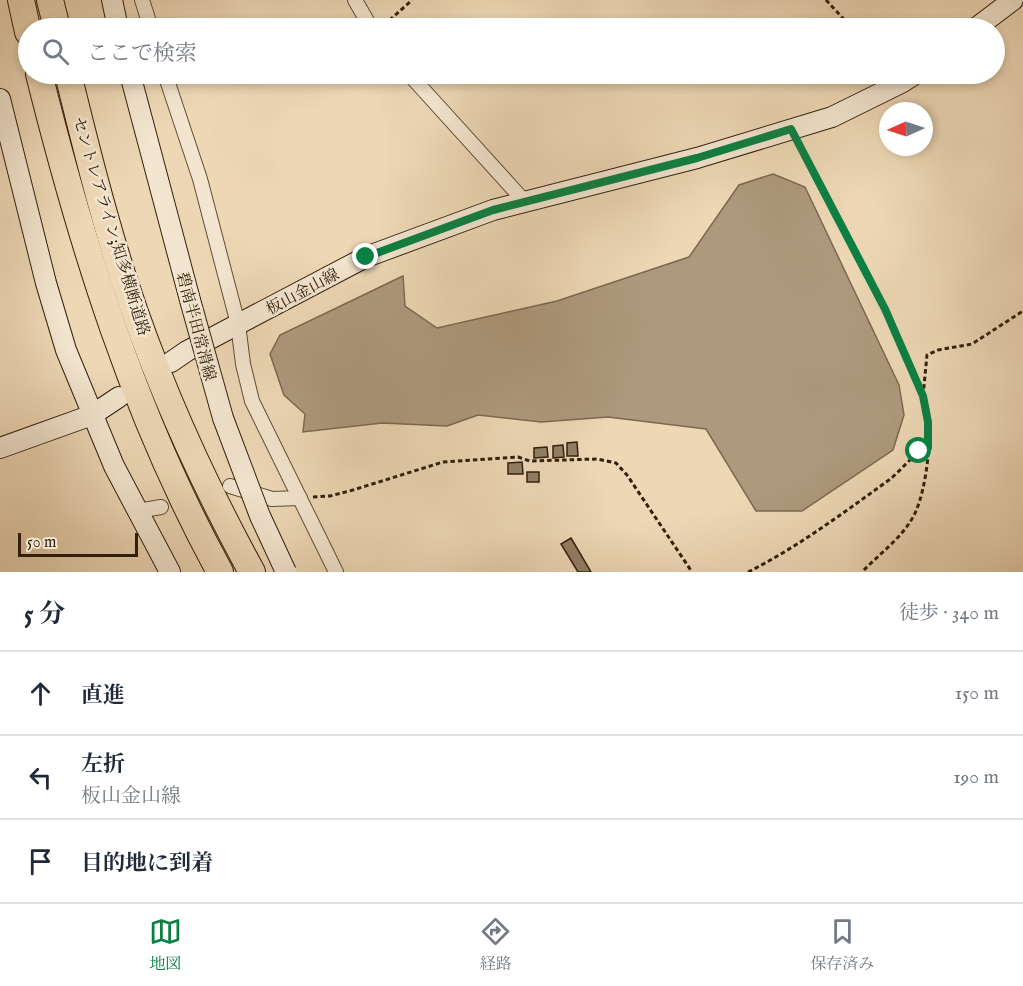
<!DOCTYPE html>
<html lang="ja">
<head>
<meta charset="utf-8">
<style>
	:root { --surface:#fff; --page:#f6f6f7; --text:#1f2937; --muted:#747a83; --line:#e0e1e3; --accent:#0b8043 }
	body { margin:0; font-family:"IM FELL English","Noto Serif JP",serif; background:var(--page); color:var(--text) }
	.compass { position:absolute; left:879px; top:102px; width:54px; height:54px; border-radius:50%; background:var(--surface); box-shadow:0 3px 9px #0003; rotate:267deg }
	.scale { position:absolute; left:18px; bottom:15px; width:120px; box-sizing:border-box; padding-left:6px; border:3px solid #30200c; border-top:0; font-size:16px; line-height:21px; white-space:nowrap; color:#30200c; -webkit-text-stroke:4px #f3e5cf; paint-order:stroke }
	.stop { position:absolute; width:18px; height:18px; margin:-14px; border:4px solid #0b8043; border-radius:50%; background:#fff }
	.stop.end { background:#0b8043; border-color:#fff; box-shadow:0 2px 6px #0008 }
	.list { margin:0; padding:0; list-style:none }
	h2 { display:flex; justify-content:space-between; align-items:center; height:78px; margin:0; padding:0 24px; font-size:26px }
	h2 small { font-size:20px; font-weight:400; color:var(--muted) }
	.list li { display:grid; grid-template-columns:39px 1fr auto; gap:18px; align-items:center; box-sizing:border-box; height:84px; padding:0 24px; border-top:2px solid var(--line) }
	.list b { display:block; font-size:22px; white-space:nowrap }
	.list p { margin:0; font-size:20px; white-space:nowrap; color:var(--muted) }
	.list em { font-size:20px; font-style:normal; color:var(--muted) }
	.icon { flex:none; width:33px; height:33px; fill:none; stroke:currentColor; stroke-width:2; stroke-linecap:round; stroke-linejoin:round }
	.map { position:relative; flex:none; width:1023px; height:572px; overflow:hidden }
	.search { position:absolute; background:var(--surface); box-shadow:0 3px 9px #0003; left:18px; right:18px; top:18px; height:66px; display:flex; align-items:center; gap:15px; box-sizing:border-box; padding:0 21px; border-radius:33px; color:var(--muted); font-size:22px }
	.sheet { height:330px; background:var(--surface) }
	nav { display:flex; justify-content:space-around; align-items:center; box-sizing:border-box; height:84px; border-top:2px solid var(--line); background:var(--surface); font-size:16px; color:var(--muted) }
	nav a { display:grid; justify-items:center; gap:3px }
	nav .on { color:var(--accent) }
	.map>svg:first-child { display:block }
	.water { fill:#ad997c; stroke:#7b694f; stroke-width:1.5 }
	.building { fill:#927f64; stroke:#30200c; stroke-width:1.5 }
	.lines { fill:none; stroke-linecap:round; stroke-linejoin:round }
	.street-casing { stroke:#5f4e36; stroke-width:16 }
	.secondary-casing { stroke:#30200c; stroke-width:22 }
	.highway-casing { stroke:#30200c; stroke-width:28 }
	.path { stroke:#30200c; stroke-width:3; stroke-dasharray:4.5 3; stroke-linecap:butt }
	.street { stroke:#f3e5cf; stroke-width:14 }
	.secondary { stroke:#f3e5cf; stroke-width:20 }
	.highway { stroke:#edd7b5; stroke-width:26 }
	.secondary-bridge-casing { stroke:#30200c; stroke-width:22; stroke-linecap:butt }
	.secondary-bridge { stroke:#f3e5cf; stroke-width:20 }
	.route { stroke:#0b8043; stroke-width:8 }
	.labels { text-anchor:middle; stroke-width:5; stroke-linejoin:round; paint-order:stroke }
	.street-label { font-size:16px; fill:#30200c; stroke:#f3e5cf }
</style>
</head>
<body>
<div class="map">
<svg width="1023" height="572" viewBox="0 0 1023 572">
	<rect width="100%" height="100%" fill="#edd7b5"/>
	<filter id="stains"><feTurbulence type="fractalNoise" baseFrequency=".00333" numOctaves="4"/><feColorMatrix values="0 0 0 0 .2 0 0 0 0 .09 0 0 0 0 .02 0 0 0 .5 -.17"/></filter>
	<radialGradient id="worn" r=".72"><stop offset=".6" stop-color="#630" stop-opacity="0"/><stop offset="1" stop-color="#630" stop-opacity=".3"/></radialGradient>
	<!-- water -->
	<path class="water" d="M773,174L805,187L899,385L904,415L893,450L802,511H756L706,429L608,417L541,422L478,415L447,426L382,423L303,432L305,414L284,395L270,354L280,335L403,276L405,306L437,328L557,301L689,257L739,185Z"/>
	<!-- building -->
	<g class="building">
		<path d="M577,442L578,456H567V443Z"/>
		<path d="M563,445L564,457L553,458V446Z"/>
		<path d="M547,447L548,457L534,458V448Z"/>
		<path d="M522,462L523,474H508V463Z"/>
		<rect x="527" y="472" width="12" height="10"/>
		<path d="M571,538L591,572H578L561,544Z"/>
	</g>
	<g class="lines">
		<!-- street casing -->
		<g class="street-casing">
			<g id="street">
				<path d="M142,0L151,28"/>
				<path d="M355,0L371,28"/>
				<path d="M165,74L200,179L238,324L243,364L252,401L336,572"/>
				<path d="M409,74L525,202"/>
				<path d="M230,486L272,499L300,498"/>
				<path d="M138,511L161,507"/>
			</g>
		</g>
		<!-- secondary casing -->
		<g class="secondary-casing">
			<g id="secondary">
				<path d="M112,0L118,28"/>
				<path d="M976,28L1013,0"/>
				<path d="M130,74L190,300"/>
				<path d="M0,99L46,283L66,350L114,466L170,572"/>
				<path d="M171,362L187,351L366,257L493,210L697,158L832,117L901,83L915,74"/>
				<path d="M0,448L92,415L119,397"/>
			</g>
		</g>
		<!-- highway casing -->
		<g class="highway-casing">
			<g id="highway">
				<path d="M21,0L28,32"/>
				<path d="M50,0L57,28"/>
				<path d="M39,74C82,246 134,415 220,572"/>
				<path d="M68,74C85,143 102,212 124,280C157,381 201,479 252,572"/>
			</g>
		</g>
		<!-- path -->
		<g class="path">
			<path d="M826,0L852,28"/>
			<path d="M384,25L412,0"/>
			<path d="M799,144C834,212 872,278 902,348C912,372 925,395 928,421C931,446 926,487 916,511C905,536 880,553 862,572"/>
			<path d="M923,396L927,355L938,350L972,344L1023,311"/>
			<path d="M313,497L330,496L353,490L443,462L518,457L530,461L597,459L616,463L627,475L692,572"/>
			<path d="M748,572C798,547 843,513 889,480C902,470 912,454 928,448"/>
		</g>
		<!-- street -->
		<use href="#street" class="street"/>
		<!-- secondary -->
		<use href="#secondary" class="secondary"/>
		<!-- highway -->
		<use href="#highway" class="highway"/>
		<!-- secondary-bridge casing -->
		<g class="secondary-bridge-casing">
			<path id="secondary-bridge" d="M190,300L223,418L260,516L286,572"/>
		</g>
		<!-- secondary-bridge -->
		<use href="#secondary-bridge" class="secondary-bridge"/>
	</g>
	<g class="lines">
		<!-- route -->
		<path class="route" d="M366,257L493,210L697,158L791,129L885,309L923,396L928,422V448L919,451"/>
	</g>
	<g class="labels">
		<!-- street labels -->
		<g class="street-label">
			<text transform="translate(112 226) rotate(73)" y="6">セントレアライン;知多横断道路</text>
			<text transform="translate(302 291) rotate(-28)" y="6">板山金山線</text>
			<text transform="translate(197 326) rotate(75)" y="6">碧南半田常滑線</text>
		</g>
	</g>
	<rect width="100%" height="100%" filter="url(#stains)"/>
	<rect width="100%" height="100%" fill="url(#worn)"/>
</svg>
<svg class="compass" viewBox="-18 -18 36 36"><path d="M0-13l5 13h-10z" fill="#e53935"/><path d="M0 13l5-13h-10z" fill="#747a83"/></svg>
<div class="scale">50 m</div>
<div class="stop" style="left:919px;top:451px"></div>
<div class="stop end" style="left:366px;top:257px"></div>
<div class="search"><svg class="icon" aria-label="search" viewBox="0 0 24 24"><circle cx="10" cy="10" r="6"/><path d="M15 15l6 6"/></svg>ここで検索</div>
</div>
<section class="sheet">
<h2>5 分<small>徒歩 · 340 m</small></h2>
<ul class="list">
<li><svg class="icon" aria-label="ahead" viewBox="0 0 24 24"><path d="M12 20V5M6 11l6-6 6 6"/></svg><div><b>直進</b></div><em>150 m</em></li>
<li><svg class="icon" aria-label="left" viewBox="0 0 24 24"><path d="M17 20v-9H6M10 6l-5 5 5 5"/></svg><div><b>左折</b><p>板山金山線</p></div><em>190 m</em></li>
<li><svg class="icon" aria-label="arrive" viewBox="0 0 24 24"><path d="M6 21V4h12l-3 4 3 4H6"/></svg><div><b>目的地に到着</b></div></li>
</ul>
</section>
<nav>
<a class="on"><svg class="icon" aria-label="map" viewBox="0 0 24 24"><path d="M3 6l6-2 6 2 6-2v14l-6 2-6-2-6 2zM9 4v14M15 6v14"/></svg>地図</a>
<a><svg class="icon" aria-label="directions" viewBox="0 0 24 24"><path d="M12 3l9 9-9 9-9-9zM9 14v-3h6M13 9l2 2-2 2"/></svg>経路</a>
<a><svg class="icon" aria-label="saved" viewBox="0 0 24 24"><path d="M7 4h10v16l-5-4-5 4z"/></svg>保存済み</a>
</nav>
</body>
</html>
